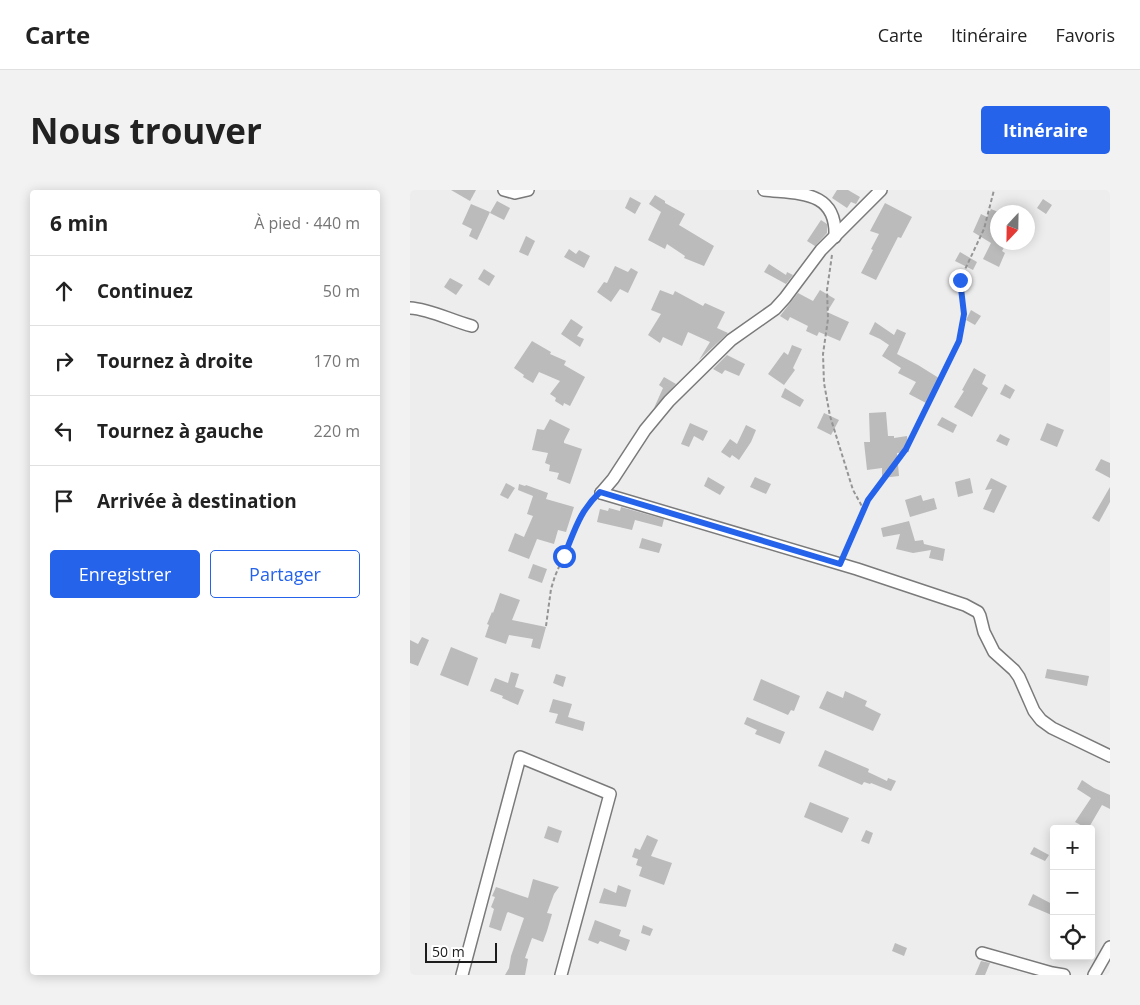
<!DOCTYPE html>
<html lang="fr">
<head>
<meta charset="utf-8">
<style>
	:root { --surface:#fff; --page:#f2f2f2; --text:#222; --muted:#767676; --line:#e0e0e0; --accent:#2563eb }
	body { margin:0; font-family:"Open Sans",sans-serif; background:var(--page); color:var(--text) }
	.controls { position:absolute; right:15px; bottom:15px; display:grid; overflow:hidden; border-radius:5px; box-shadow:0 2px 12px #0003 }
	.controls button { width:45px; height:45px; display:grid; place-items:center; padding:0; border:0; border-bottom:1px solid var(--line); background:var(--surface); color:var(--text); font:25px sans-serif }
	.compass { position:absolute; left:580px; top:15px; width:45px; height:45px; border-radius:50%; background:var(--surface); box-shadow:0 2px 12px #0003; rotate:202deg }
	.scale { position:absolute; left:15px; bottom:12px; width:72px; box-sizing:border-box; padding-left:5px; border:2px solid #1c1c1c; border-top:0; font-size:14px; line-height:18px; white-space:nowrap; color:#1c1c1c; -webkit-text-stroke:4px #fff; paint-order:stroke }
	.stop { position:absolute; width:15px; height:15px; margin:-11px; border:4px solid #2563eb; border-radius:50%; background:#fff }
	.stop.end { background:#2563eb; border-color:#fff; box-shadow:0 1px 5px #0008 }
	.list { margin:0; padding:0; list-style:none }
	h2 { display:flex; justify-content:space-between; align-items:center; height:65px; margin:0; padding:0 20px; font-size:21px }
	h2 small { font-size:16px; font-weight:400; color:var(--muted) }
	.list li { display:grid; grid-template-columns:32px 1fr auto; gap:15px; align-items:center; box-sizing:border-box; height:70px; padding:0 20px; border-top:1px solid var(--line) }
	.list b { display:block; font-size:19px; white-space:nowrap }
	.list em { font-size:16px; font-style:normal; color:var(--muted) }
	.actions { display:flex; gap:10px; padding:15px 20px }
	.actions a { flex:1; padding:11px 0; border:1px solid var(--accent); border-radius:5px; text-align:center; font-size:18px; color:var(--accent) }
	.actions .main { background:var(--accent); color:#fff }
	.icon { flex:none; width:28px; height:28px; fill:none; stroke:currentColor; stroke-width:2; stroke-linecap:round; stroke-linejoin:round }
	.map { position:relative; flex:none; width:700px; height:785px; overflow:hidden; border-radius:5px }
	header { display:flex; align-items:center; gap:30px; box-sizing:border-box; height:70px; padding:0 25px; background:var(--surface); border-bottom:1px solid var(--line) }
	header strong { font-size:24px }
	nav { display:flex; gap:28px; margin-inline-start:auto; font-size:18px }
	.intro { display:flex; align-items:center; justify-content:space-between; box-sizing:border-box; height:120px; padding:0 30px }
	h1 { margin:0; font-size:35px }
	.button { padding:12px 22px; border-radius:5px; background:var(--accent); color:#fff; font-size:18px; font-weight:700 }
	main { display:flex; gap:30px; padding:0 30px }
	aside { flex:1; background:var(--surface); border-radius:5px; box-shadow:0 2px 12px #0003 }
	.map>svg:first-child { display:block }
	.building { fill:#bcbbbb }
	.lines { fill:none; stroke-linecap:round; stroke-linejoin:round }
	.minor-casing { stroke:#7a7a7b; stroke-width:14 }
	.path { stroke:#959596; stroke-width:2; stroke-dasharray:4 2.5; stroke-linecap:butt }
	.minor { stroke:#fff; stroke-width:11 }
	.route { stroke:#2563eb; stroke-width:6 }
</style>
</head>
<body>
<header>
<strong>Carte</strong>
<nav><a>Carte</a><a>Itinéraire</a><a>Favoris</a></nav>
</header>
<div class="intro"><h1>Nous trouver</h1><a class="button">Itinéraire</a></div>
<main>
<aside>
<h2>6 min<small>À pied · 440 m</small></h2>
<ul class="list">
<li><svg class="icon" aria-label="ahead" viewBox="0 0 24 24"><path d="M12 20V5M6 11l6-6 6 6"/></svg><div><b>Continuez</b></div><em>50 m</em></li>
<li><svg class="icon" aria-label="right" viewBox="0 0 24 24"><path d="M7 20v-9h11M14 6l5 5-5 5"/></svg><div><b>Tournez à droite</b></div><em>170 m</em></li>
<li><svg class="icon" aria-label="left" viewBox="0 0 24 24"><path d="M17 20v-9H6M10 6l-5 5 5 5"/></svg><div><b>Tournez à gauche</b></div><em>220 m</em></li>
<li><svg class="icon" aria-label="arrive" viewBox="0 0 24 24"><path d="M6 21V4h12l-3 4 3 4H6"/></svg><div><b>Arrivée à destination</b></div></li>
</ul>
<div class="actions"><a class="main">Enregistrer</a><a>Partager</a></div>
</aside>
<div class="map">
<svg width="700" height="785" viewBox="0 0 700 785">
	<rect width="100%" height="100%" fill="#ededee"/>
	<!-- building -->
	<g class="building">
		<path d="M41,0H66L60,11Z"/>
		<path d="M427,0H438L450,7L446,14L441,12L437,18L422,8Z"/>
		<path d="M245,5L255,11V13L275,24L269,35L304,56L294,76L274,68L275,66L257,54L255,59L238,50L251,22L239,14Z"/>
		<path d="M220,7L231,13L225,24L215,18Z"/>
		<path d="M633,9L642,15L636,24L627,18Z"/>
		<path d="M87,11L100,18L94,30L80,23Z"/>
		<path d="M475,13L502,27L491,48L488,47L466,90L451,83L463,60L461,59L469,44L460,41Z"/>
		<path d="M61,14L80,22L67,50L59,46L62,39L52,34Z"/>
		<path d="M581,19L588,22V52H597L592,61L595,63L589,77L573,69L581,53L563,42L571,24L577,27Z"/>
		<path d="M411,30L417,34V43L405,56L397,51Z"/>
		<path d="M116,46L125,51L118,66L109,62Z"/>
		<path d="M159,59L166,64L169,60L180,66L174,78L154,67Z"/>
		<path d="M550,62L567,72L563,80L545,71Z"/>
		<path d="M359,74L376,85L377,82L383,85L376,94L354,82Z"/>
		<path d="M205,76L218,82L221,78L228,82L218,103L210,99L201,112L187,102L194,92L197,93Z"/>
		<path d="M74,79L85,86L79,96L68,89Z"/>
		<path d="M40,88L53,95L46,105L34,97Z"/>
		<path d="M250,100L263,105L265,101L293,116L295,113L315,122L307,138L318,143L289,170L300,152L278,142L272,156L253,147L250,153L238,145L251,124L241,120Z"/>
		<path d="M410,100L425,109L417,122L439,132L430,151L409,142L407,146L396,141L398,136L380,127L378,131L370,126L388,103L403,111Z"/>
		<path d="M561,120L571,126L565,135L556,130Z"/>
		<path d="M161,129L173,137L167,146L174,149L170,157L151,144Z"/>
		<path d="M465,132L484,145L487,139L496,143L487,164L508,175L532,190L527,199L524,198L516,213L499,204L506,192L488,183L491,178L472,166L479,155L470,149L459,144Z"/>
		<path d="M122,151L141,162L140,164L156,171L154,175L175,187L160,216L154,213L153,216L145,211L146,208L140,204L150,191L129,182L123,193L113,187L114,185L104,178Z"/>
		<path d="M382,155L392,159L383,178L385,180L374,195L358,184L374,162L378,165Z"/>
		<path d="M317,165L335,174L329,186L315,180L312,184L303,179Z"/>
		<path d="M564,178L576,185L572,194L578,198L562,227L544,217L554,201L552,200Z"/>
		<path d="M254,187L266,194L244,218L253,198L249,195Z"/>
		<path d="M595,194L605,200L600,209L590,204Z"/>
		<path d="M375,198L394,210L390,217L371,207Z"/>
		<path d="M476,222L478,246H484V248L497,246L499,262L487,263L489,286L472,288V278L457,280L454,252H460L459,223Z"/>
		<path d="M414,223L429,230L421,245L407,238Z"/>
		<path d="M532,227L547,235L543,243L527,235Z"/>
		<path d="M140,229L160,239L154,251V253L172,259L160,294L147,289L149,283L139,281L140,275L135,273L138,263L122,260L127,239L134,240Z"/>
		<path d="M280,233L298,241L293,251L284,246L279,257L271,254Z"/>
		<path d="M637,233L654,240L647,257L630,250Z"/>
		<path d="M336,235L346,240L341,252L329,270L322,265L320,268L311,262L320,249L327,254Z"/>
		<path d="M590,244L600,249L597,256L586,251Z"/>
		<path d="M691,269L700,273V288L685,280Z"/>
		<path d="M298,287L315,297L310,305L294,296Z"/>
		<path d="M345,287L361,294L356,304L340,297Z"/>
		<path d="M560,288L563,303L548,307L545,292Z"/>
		<path d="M581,288L597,296L584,323L573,319L582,299L575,300Z"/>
		<path d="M96,293L105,298L98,309L90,305Z"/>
		<path d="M109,294L115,296L116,295L138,303L136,309L164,317L156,342L148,340L144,354L127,349L119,369L98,361L105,343L114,347L123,326L117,324L123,306L108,300Z"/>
		<path d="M700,297V312L689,332L682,328Z"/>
		<path d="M511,305L513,311L524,308L527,319L500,327L495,310Z"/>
		<path d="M211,317L254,329L252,337L225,330L222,340L187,332L190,319L198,321L199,318L210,321Z"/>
		<path d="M499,331L505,351L513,350L514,354L535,359L533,371L519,368L521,360L503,363L486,359L490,344L473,347L471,338Z"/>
		<path d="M232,348L252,354L249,363L229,358Z"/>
		<path d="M123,374L137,379L132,393L118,388Z"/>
		<path d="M90,403L110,410L102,430L136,437L130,459L121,457L123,449L99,445L96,454L75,447L79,435L77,434L82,422L83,423Z"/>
		<path d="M12,447L19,450L8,476L0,473V450L8,454Z"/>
		<path d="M41,457L68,468L58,496L30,485Z"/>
		<path d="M637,479L679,486L677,496L635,488Z"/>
		<path d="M101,482L109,484L105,497L114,500L108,515L92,508L93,506L80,501L85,488L98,493Z"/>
		<path d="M146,484L156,487L153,497L143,493Z"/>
		<path d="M351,489L390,506L384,521L381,520L378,525L343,510Z"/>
		<path d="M417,501L433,508L435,501L457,511L455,516L471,524L463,541L409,518Z"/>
		<path d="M143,509L162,514L158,527L175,532L173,541L145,533L148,524L139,522Z"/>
		<path d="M337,527L375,542L370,554L345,544L347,540L334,534Z"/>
		<path d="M415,560L459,579L458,582L477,591L478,588L486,591L481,601L461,593L460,594L454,592L452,595L408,576Z"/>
		<path d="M672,590L684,598L700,605V619L692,615L678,639L665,632L681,608L667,599Z"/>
		<path d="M400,612L439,628L432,643L394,627Z"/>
		<path d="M138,636L152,641L148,653L134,648Z"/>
		<path d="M456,640L463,643L459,654L451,651Z"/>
		<path d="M237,645L248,650L241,666L262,673L254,695L229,686L232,677L226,675L228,669L222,667L225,658L230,660Z"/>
		<path d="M624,657L639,665L635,671L620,664Z"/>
		<path d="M123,689L149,697L144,704L137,723L142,724L137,741L133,752L122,748L115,768L118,769L115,785H95L99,778L101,766L114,728L98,722L97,723L91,741L79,737L84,719L81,717L85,707L82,706L86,697L118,708Z"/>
		<path d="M208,695L221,700L216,717L189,713L194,698L206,703Z"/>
		<path d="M623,704L644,715V726L618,715Z"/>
		<path d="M185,730L211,740L209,746L220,750L216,761L190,751L188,754L178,750Z"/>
		<path d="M233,735L243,739L240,746L231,743Z"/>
		<path d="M485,753L497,758L494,766L482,761Z"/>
		<path d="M571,771L580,773L575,785H565Z"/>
	</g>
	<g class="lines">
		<!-- minor casing -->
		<g class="minor-casing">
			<g id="minor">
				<path d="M94,0L105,3L118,0"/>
				<path d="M354,0C389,4 427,0 425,47"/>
				<path d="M0,118C20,119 42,131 62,136"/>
				<path d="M191,303L447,379L555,415L568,422L570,426L574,442L584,462L604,480L609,487L624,521L631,530L642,538L700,566"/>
				<path d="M191,303L203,289L235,240L259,211L321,150L365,119L375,108L411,60L471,0"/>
				<path d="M572,763L642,783L654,785"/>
				<path d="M52,785L110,567L200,604L151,785"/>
				<path d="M684,785L700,757"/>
			</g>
		</g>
		<!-- path -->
		<g class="path">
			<path d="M422,65L417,100L418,129L413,164L414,193L420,226L443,300L454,320"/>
			<path d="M434,365L458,309L496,259L549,151L554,124L550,90L574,39L584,0"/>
			<path d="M136,436L141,399L145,386L171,326L176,317L183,309"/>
		</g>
		<!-- minor -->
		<use href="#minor" class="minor"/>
	</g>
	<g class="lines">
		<!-- route -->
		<path class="route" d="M154,366C165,340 169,322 190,302L430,374L458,310L496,259L549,151L554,124L550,90"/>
	</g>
</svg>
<div class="controls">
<button>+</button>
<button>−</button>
<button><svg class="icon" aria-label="locate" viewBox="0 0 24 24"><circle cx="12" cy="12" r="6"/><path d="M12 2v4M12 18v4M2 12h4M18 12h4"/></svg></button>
</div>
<svg class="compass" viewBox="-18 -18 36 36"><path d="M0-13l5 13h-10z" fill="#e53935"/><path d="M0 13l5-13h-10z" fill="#767676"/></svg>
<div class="scale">50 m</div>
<div class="stop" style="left:154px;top:366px"></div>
<div class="stop end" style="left:550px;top:90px"></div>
</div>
</main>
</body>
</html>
